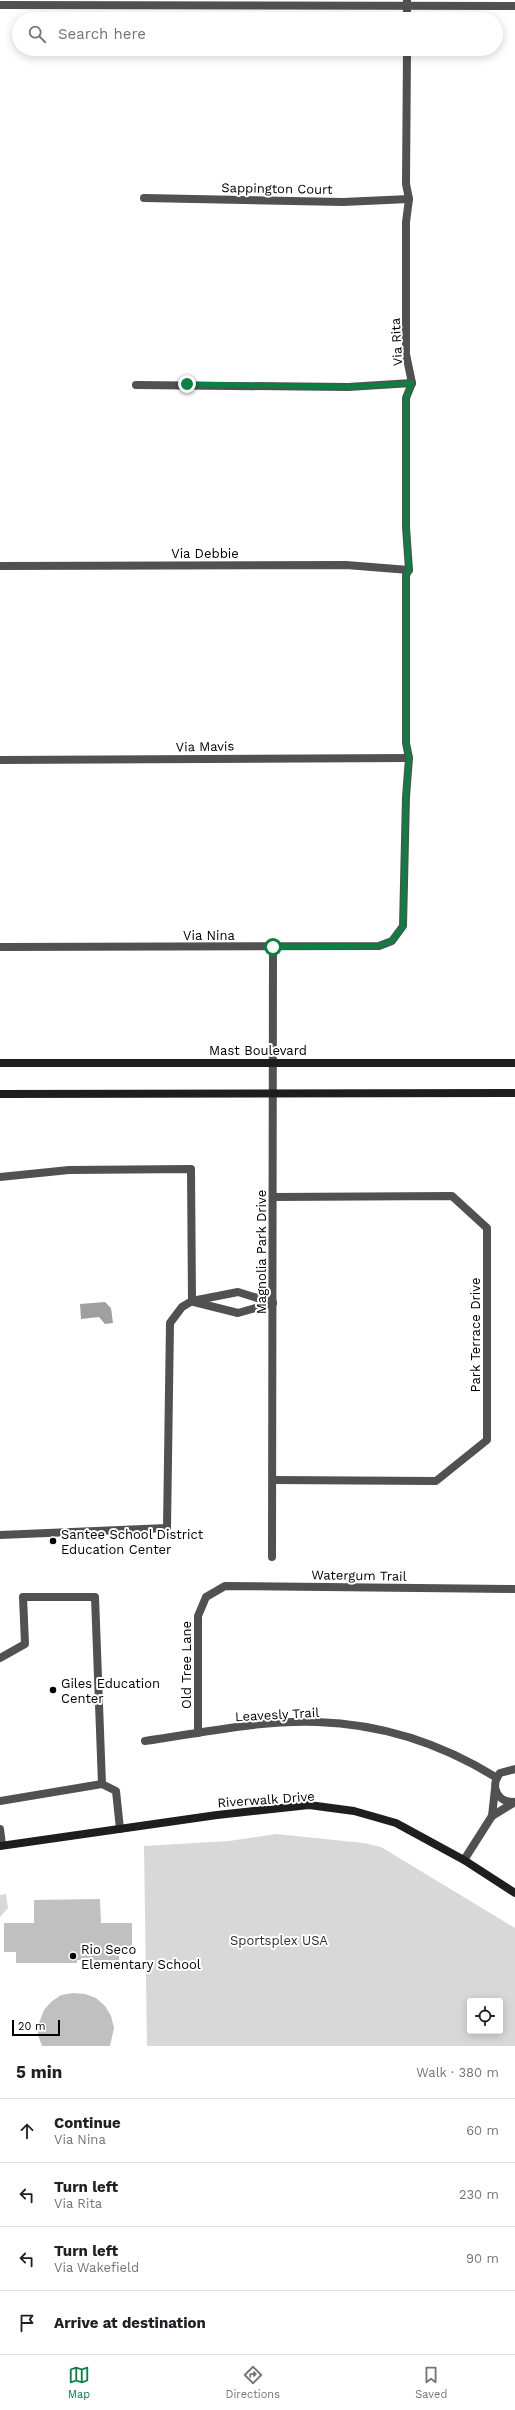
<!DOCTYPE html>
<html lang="en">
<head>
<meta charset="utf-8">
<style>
	:root { --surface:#fff; --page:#f2f2f2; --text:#202124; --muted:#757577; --line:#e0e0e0; --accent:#0b8043 }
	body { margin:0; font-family:"Work Sans",sans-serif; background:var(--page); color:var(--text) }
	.controls { position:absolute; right:12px; bottom:12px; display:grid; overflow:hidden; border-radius:4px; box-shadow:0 2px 10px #0003 }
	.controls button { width:36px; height:36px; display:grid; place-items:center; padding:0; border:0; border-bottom:1px solid var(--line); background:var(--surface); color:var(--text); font:20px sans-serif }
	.scale { position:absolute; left:12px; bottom:10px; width:48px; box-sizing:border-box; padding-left:4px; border:2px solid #000; border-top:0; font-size:11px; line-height:14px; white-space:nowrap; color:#000; -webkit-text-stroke:3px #fff; paint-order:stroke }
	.stop { position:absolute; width:12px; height:12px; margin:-9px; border:3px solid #0b8043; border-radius:50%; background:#fff }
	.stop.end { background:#0b8043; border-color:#fff; box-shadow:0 1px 4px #0008 }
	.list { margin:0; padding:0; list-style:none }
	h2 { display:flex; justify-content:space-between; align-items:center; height:52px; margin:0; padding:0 16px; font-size:17px }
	h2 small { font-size:13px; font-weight:400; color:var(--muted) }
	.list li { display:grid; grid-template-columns:26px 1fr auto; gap:12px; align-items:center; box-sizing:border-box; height:64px; padding:0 16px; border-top:1px solid var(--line) }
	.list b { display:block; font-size:15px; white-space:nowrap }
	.list p { margin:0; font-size:13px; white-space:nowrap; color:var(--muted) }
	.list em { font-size:13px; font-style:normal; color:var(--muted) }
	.icon { flex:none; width:22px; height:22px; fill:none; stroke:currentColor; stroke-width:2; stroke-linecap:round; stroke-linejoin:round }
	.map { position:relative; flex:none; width:515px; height:2046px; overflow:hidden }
	.search { position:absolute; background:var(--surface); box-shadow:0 2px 10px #0003; left:12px; right:12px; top:12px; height:44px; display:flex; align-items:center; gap:10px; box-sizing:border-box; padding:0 14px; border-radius:22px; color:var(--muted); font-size:15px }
	.sheet { height:308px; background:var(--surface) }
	nav { display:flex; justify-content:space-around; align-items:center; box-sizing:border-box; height:56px; border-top:1px solid var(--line); background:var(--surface); font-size:11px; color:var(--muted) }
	nav a { display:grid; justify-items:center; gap:2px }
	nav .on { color:var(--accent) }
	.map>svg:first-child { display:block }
	.green { fill:#d8d8d8; fill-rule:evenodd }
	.water { fill:#9f9f9f }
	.building { fill:#c0c0c0 }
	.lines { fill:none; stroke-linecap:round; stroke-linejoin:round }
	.lane { stroke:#515151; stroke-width:8 }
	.street { stroke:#515151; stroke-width:8 }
	.secondary { stroke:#1e1e1e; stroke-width:8 }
	.route { stroke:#0b8043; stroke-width:5 }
	.poi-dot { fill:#000; stroke:#fff; stroke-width:1.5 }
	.labels { text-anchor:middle; stroke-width:4; stroke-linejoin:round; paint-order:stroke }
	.street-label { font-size:13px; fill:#000; stroke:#fff }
	.poi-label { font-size:13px; fill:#000; stroke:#fff; text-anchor:start }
	.park-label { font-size:13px; fill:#2f2f2f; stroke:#fff }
</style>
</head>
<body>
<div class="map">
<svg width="515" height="2046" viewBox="0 0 515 2046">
	<rect width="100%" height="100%" fill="#fff"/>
	<!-- green -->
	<g class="green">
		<path d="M276,1834L364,1843L381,1847L515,1928V2046H147L144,1846L229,1841ZM470,2001H500V2031H470Z"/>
		<path d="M6,1894L8,1908L0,1917V1895Z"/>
	</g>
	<!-- water -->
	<path class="water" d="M105,1302L111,1308L113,1323L105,1324L99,1317L81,1319L80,1304Z"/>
	<!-- building -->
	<g class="building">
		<path d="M100,1899L101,1923H132V1953H119V1960H77V1963H16V1952H4V1923H34V1900Z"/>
		<path d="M73,1993L85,1994L96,1998L105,2006L111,2016L114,2028L110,2046H42L38,2035L39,2023L44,2010L51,2002L61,1995Z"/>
	</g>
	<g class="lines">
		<!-- lane -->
		<g class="lane">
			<path d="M0,1177L69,1170L191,1169L192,1301"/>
			<path d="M194,1302L238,1313L273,1303"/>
			<path d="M0,1535L167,1528L170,1323L182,1307L192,1301L238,1292L273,1303"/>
			<path d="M0,1658L25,1644L23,1597H95L102,1784L116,1791L120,1829"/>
			<path d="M0,1801L102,1784"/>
			<path d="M0,1829L2,1845"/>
		</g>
		<!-- street -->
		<g class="street">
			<path d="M407,0V19"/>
			<path d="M0,5L515,6"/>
			<path d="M144,198L343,202L409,199"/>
			<path d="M136,385L348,387L412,383"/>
			<path d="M0,566L346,565L409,570"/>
			<path d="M0,760L409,758"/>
			<path d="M0,947L379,946L392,941L403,926L406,797L409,758L406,743V575L409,570L406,527V398L412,383L406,354V222L409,199L406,184L407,49"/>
			<path d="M273,1197L452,1196L487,1228V1440L436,1481L273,1480"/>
			<path d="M272,1557L273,947"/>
			<path d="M198,1733V1616L206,1597L225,1586L515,1589"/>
			<path d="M145,1741C201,1733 260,1720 317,1722C382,1724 441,1743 497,1778"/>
			<path d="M515,1769L500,1773C489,1787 498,1803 515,1802"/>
			<path d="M492,1816L495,1789"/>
			<path d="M464,1860L492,1816L515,1802"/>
		</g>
		<!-- secondary -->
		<g class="secondary">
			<path d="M0,1063H515"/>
			<path d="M0,1094L515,1093"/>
			<path d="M0,1846L217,1815L309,1805L354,1811L396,1823L464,1860L515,1893"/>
		</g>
	</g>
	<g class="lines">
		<!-- route -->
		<path class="route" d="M187,384L348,387L412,383L406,398V527L409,570L406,575V743L409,758L406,797L403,926L392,941L378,946L273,947"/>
	</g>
	<!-- markers -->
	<g class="poi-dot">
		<circle cx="53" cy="1541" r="4"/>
		<circle cx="53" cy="1690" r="4"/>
		<circle cx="73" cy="1956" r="4"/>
	</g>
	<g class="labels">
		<!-- street labels -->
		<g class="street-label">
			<text transform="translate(277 188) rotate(1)" y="5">Sappington Court</text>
			<text transform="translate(396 342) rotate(-93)" y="5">Via Rita</text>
			<text x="205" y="558">Via Debbie</text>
			<text transform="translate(205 746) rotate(-1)" y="5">Via Mavis</text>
			<text x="209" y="940">Via Nina</text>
			<text x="258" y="1055">Mast Boulevard</text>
			<text transform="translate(261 1252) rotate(-90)" y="5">Magnolia Park Drive</text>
			<text transform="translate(475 1335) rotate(-90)" y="5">Park Terrace Drive</text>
			<text transform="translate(359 1575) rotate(1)" y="5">Watergum Trail</text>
			<text transform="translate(186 1665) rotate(-90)" y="5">Old Tree Lane</text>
			<text transform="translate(277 1714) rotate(-3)" y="5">Leavesly Trail</text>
			<text transform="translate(266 1799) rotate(-4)" y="5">Riverwalk Drive</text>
		</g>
		<!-- poi labels -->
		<g class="poi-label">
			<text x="61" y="1539">Santee School District<tspan x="61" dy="15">Education Center</tspan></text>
			<text x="61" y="1688">Giles Education<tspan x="61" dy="15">Center</tspan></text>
			<text x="81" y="1954">Rio Seco<tspan x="81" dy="15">Elementary School</tspan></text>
		</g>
		<!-- park labels -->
		<g class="park-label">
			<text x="279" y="1945">Sportsplex USA</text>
		</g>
	</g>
</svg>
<div class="controls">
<button><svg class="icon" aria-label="locate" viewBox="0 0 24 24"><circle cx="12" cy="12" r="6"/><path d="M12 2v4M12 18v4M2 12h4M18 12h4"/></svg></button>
</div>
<div class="scale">20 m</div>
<div class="stop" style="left:273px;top:947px"></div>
<div class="stop end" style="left:187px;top:384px"></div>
<div class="search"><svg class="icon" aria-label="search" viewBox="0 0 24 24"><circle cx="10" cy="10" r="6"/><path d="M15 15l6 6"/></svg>Search here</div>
</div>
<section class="sheet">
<h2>5 min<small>Walk · 380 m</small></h2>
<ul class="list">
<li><svg class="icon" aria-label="ahead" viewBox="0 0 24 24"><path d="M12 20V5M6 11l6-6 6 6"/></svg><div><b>Continue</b><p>Via Nina</p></div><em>60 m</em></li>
<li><svg class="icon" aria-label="left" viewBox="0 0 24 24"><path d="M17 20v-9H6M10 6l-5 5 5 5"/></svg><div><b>Turn left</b><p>Via Rita</p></div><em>230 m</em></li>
<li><svg class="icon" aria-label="left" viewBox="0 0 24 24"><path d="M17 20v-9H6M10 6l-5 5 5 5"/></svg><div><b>Turn left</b><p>Via Wakefield</p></div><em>90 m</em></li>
<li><svg class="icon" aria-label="arrive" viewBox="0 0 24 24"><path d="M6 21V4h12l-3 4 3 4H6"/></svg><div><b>Arrive at destination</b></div></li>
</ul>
</section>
<nav>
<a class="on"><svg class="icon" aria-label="map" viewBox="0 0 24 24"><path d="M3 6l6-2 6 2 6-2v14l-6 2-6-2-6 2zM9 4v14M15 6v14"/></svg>Map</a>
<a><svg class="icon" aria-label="directions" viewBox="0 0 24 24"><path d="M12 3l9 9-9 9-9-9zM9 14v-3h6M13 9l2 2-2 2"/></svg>Directions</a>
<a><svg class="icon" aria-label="saved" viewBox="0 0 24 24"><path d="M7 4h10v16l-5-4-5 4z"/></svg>Saved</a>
</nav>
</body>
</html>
